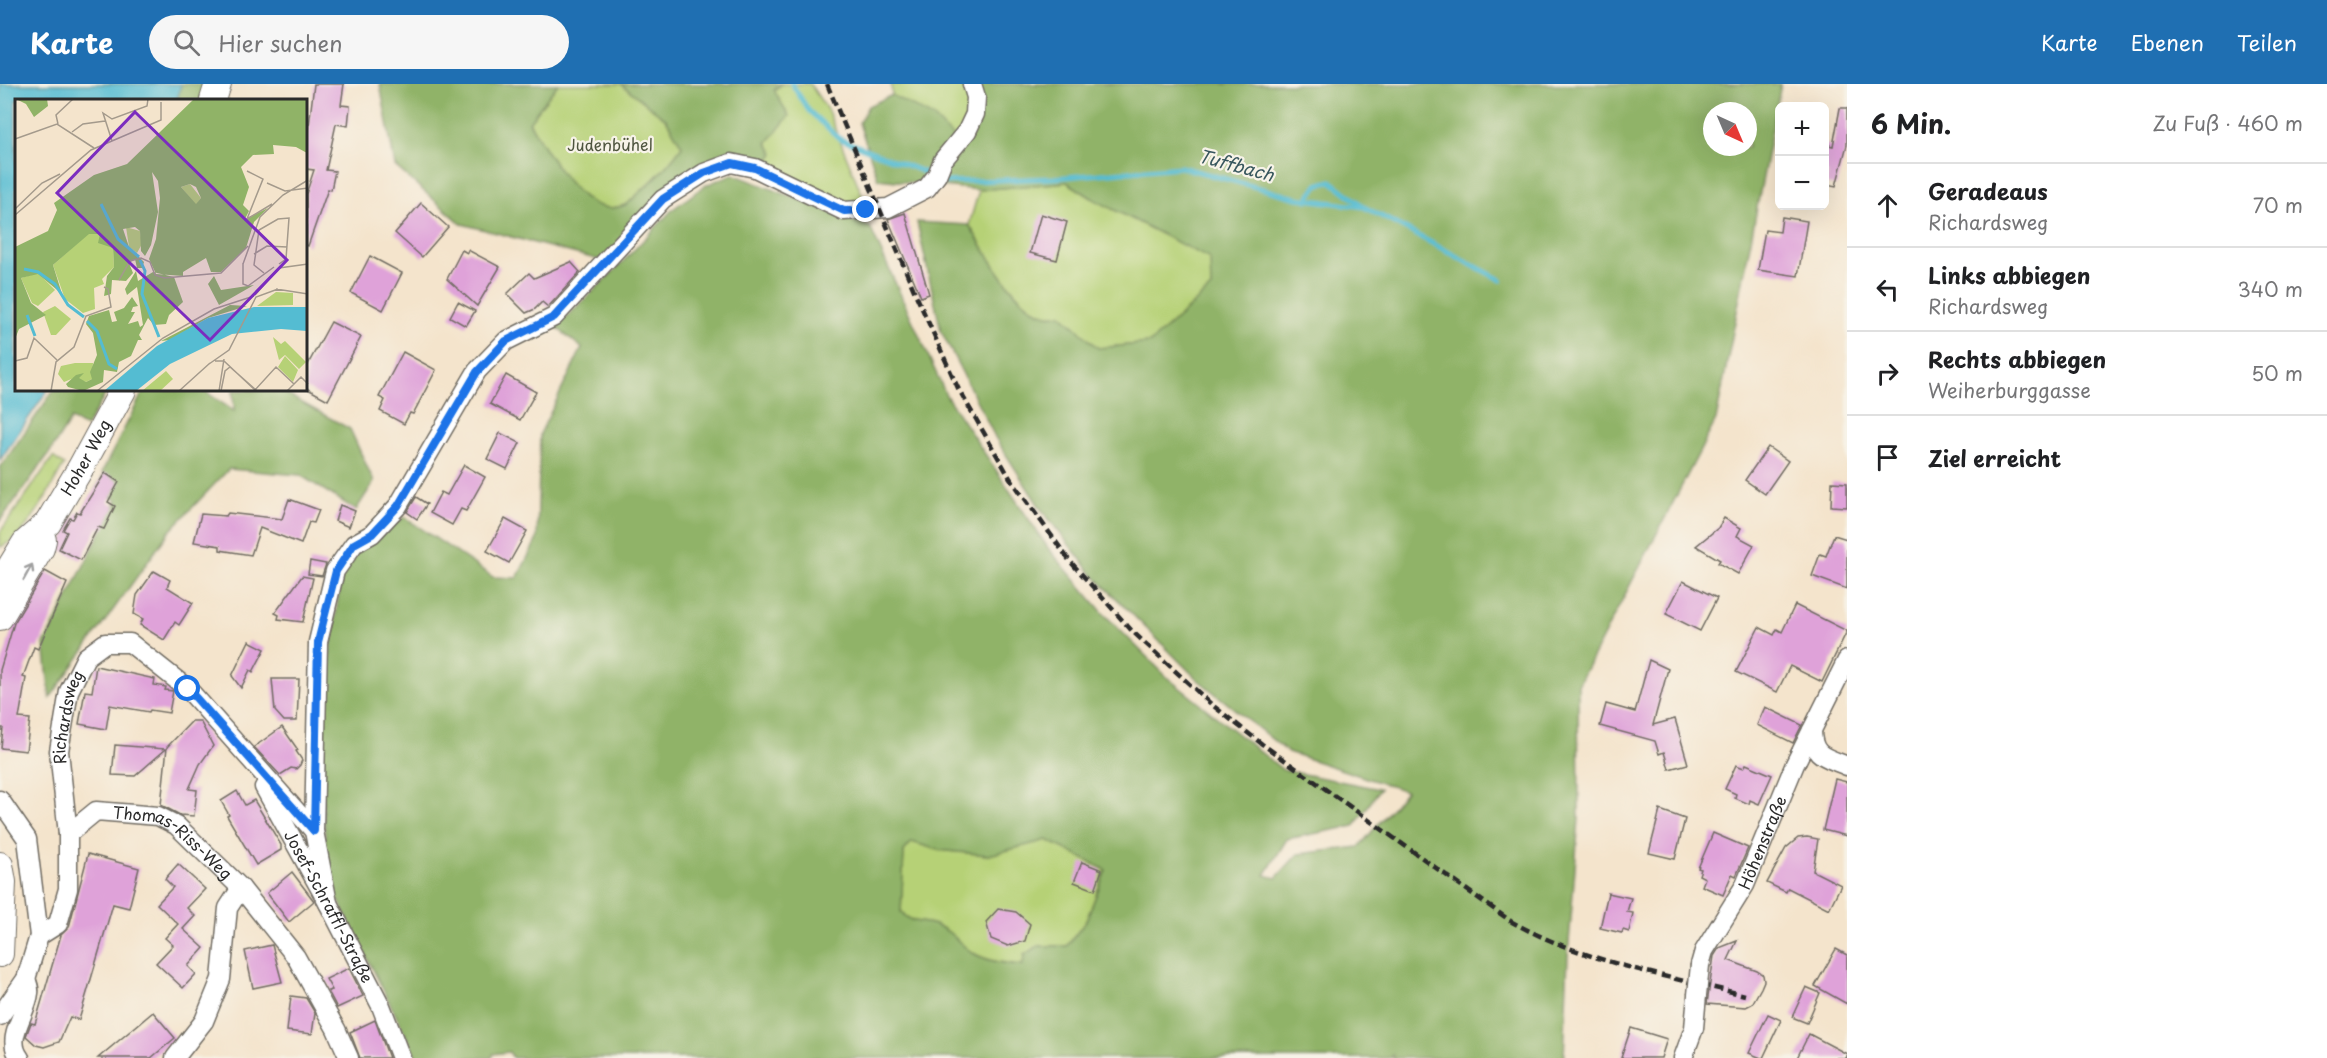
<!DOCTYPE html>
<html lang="de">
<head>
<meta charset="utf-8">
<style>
	:root { --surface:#fff; --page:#f6f6f6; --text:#202124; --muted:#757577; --line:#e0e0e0; --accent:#1f6fb2 }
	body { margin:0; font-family:"Playpen Sans",sans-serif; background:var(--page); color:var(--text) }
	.controls { position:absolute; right:18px; top:18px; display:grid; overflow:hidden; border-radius:9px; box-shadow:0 6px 24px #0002 }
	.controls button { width:54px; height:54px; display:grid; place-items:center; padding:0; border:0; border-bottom:2px solid var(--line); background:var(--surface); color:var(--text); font:30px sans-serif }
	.compass { position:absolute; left:1703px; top:18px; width:54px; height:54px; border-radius:50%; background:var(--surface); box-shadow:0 6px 24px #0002; rotate:136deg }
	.stop { position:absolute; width:18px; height:18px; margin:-14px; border:4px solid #1a73e8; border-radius:50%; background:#fff }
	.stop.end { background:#1a73e8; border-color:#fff; box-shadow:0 2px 6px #0008 }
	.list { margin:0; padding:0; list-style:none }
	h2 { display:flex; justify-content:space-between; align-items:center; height:78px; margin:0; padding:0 24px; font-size:26px }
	h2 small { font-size:20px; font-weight:400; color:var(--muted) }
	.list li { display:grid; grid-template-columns:39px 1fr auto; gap:18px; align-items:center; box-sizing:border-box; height:84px; padding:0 24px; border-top:2px solid var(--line) }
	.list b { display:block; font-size:22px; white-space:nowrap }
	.list p { margin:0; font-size:20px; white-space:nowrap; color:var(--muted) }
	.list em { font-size:20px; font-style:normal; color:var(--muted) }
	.icon { flex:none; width:33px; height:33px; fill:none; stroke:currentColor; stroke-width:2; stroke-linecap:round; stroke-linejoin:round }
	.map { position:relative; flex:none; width:1847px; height:974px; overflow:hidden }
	header { display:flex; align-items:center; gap:36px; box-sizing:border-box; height:84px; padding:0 30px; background:var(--accent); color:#fff }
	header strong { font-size:28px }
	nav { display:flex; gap:33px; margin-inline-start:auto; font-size:21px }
	.search { width:420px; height:54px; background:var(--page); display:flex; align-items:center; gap:15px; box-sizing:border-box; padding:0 21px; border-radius:33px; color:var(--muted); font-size:22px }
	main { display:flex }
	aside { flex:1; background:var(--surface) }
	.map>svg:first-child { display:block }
	.green { fill:#b6d176; stroke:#707e50; stroke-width:1.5 }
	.forest { fill:#90b367; stroke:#5e6f49; stroke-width:1.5; fill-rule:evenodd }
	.water { fill:#54bcd2; stroke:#40747e; stroke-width:1.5 }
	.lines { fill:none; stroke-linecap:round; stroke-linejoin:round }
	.stream { stroke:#54bcd2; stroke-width:5 }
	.building { fill:#dfa2d9 }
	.street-casing { stroke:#716c63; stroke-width:21 }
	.secondary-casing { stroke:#716c63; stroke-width:28 }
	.street { stroke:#fff; stroke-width:18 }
	.secondary { stroke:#fff; stroke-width:26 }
	.rail { stroke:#2b2b2b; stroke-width:4.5; stroke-dasharray:9 4.5; stroke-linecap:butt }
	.street-bridge-casing { stroke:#716c63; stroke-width:21; stroke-linecap:butt }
	.street-bridge { stroke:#fff; stroke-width:18 }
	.oneway { stroke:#a0a0a0 }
	.route { stroke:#1a73e8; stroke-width:8 }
	.labels { text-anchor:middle; stroke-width:4.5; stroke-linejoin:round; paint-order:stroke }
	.park-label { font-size:16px; fill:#4e543e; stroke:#f7f3e8 }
	.street-label { font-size:16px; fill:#2b2b2b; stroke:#f7f3e8 }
	.water-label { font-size:18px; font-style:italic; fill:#37565d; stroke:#f7f3e8 }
	.inset-river { fill:none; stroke:#54bcd2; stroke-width:3 }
	.inset-road { fill:none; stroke:#a49a8c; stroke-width:1.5 }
	.view { fill:#7b2cbf; fill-opacity:0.15; stroke:#7b2cbf; stroke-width:3 }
	.inset-edge { fill:none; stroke:#2b2b2b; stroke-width:3 }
</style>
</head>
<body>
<header>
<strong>Karte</strong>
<div class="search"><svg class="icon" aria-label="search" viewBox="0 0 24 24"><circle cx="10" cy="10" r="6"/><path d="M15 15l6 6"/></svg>Hier suchen</div>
<nav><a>Karte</a><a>Ebenen</a><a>Teilen</a></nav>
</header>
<main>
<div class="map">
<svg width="1847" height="974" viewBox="0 0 1847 974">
	<rect width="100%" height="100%" fill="#f7f3e8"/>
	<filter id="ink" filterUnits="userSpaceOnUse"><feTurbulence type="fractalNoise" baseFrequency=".0167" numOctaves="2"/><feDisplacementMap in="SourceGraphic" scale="12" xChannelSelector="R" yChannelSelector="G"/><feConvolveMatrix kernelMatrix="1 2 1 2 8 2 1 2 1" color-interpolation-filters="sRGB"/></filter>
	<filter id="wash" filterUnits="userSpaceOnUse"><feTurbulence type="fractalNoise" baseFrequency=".008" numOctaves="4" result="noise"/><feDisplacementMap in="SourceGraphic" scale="24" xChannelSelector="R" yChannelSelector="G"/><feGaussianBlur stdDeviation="1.35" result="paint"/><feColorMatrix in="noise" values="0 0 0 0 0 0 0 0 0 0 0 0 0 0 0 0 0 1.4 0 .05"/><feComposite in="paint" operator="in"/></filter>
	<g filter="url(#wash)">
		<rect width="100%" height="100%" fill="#f4e4cc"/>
		<!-- green -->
		<g class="green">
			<path d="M558,0H621L666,35L683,62C670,80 656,94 639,109C635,112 630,119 625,121C583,140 546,66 529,38Z"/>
			<path d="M782,0H810L828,27L865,118L846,121L766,81L773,69L767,59L774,6Z"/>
			<path d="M891,0H972L976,13L958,58L892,11Z"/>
			<path d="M1067,98L1095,116L1211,175V204L1150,259L1098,264L1061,230C1057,231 1052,232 1048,231C1016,225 986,167 969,141L979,106Z"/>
			<path d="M53,373L64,381C49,405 28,453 0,463V448Z"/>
			<path d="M1047,756L1106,785L1086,837L1067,862H1038L1024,881C1008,880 987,877 973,869C959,861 951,846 935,841C920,836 913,841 901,828L904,767L912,758L938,766L988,771Z"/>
		</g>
		<!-- forest -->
		<g class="forest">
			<path d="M181,0H208L203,16H177Z"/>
			<path d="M380,0H558L529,38C546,66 583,140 625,121C630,119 635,112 639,109C656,94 670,80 682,62L666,35L621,0H782L774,6L789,32L767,59L774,69L766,81L711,78L603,177L462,140L395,82Z"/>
			<path d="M972,0H1781L1716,336L1578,601L1579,734L1568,871L1564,974H1393V971L1390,974H513L509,968L493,970L492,974H417L327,793L319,643L341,495L355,471L404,433L493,493L517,494L537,455L540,350L582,264L556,243L614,187L673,125L706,101L733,90L870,143L947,313L1048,464L1104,530L1169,595L1283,686L1380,705L1354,742L1287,755L1265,791L1276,794L1298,770L1359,763L1406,707L1288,668L1197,595L1093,491L1041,425L996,355L941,247L917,138L969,141C986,167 1016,225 1047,231C1052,232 1057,231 1061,230L1098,264L1150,259L1211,204L1210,175L1095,116L1067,98L979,106L878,95L859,39L868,22L892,11L933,33L958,58L967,47ZM1712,27H1748V63H1712ZM1047,756L1106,786L1086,837L1067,862H1038L1024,871L1023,881C1008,880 986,877 973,869C959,860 951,846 935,841C919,836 913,841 901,828L904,767L912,758L938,766L989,771Z"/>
			<path d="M54,306H108L86,343L71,335L48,371L0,437V384Z"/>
			<path d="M144,306H203L234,327L233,306H279L350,345L374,398L356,426L300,391L229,385L169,448L50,614L44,560L117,416L95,406L104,390L102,388Z"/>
		</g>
		<!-- water -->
		<path class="water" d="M0,0H181L177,16H16V306H48L0,376Z"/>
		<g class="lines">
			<!-- stream -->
			<g class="stream">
				<path d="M792,0L809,27L840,55L926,89"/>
				<path d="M945,98L1054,94L1181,83L1297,114L1364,123L1501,196"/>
				<path d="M1307,116L1317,101L1331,97L1363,122"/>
			</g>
		</g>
		<g id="blocks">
			<!-- building -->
			<g class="building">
				<path d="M314,0H344L341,21L350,22L348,42L336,40L326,86L335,87L331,106L328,105L308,162L306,161V110L314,86L306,85V50H308Z"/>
				<path d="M1840,24H1847V61L1836,102L1826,100L1828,89L1824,88V60L1833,62Z"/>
				<path d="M421,119L448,143L422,173L395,149Z"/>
				<path d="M905,129L929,210L921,213L888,135Z"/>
				<path d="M1041,130L1067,138L1057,176L1030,169Z"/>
				<path d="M1782,133L1807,137L1798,192L1758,186L1765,146L1780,148Z"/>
				<path d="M462,166L467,169L468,166L500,183L477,222L447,195Z"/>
				<path d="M370,172L402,189L383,226L351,209Z"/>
				<path d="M571,178L580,188L548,223L542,218L535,225L526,229L507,210L529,189L534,194Z"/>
				<path d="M458,218L475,227L466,242L450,233Z"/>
				<path d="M331,238L361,253L328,316L306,304V284Z"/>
				<path d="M403,268L436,286L413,330L410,329L404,340L380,327L385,316L379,313Z"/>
				<path d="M506,291L536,308L520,336L490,320Z"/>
				<path d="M500,349L520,359L507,385L487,375Z"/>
				<path d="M1768,363L1788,377L1765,410L1745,396Z"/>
				<path d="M464,381L485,393L466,427L461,425L452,441L430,429L441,408L447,411Z"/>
				<path d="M105,389L119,398L108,418L115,422L104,445L98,443L81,476L59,465L67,448L63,446L70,434L73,435L77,428L80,429Z"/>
				<path d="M1832,398L1847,399V423L1831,422Z"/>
				<path d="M416,413L427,420L417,435L407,428Z"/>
				<path d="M289,415L319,426L314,439L309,438L301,460L260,444L251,471L220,466V462L194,458L201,430L226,432L228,429L282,435Z"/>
				<path d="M340,421L355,427L349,443L335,437Z"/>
				<path d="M1724,434L1741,444L1737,452L1754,461L1738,490L1718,479L1720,476L1696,462L1718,444Z"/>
				<path d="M505,435L527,447L509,479L487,467Z"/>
				<path d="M1834,451L1847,455V505L1812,492L1820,470L1826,472Z"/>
				<path d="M310,477L326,480L322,492L308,490Z"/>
				<path d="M45,487L67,499L38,565L34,563L23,593L26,594L19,634L30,635L26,667L1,664L3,644H0V586L14,539Z"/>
				<path d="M154,487L170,496L167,503L193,519L179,541L175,538L164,556L140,541L143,535L134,530L137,511Z"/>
				<path d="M302,492L313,494L303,538L278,535L279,531L275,529Z"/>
				<path d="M1683,497L1717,514L1700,547L1666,530Z"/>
				<path d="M1795,521L1847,547L1822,598L1790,582L1777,608L1736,588L1759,543L1774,551L1777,545L1782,548Z"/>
				<path d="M249,557L265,565L253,588L250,586L241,604L232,592Z"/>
				<path d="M1649,576L1668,585L1653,641L1675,635L1688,680L1669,685L1664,668L1659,670L1655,657L1600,642L1606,620L1635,628Z"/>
				<path d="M96,582L155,595L154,601L166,603L165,606L173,607L169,629L150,626L149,628L110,621L106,645L79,640L85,607L92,608Z"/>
				<path d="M272,595H299L297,637H284L275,627Z"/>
				<path d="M1765,623L1802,641L1793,659L1757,641Z"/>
				<path d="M192,637H200L213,662L200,680L189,705L197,706L194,732L180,731L161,721L167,663Z"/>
				<path d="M282,643L298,666L296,667L302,676L300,681L296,685L291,684L280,691L254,663Z"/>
				<path d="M115,661L166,665L135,692L112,691Z"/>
				<path d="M1746,680L1772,691L1759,720L1750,716L1749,720L1735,714L1736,710L1725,705L1736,681L1744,684Z"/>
				<path d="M1835,695L1847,698V752L1823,746Z"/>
				<path d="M237,707L245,721L254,716L281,761V766L256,781L227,732L229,731L221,717Z"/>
				<path d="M1660,726L1685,735L1675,775L1649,769Z"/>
				<path d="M1713,749L1748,764L1736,792L1732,790L1723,811L1702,802L1705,794L1699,791L1701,785L1698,784Z"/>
				<path d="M1807,753L1818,755L1813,787L1841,801L1829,825L1788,804L1786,808L1767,799L1786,764L1798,754Z"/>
				<path d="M88,770L139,784L129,824L113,820L79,936L70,933L59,958L44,963L36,961L26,952L31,939L35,940L61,851L69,843Z"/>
				<path d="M1082,778L1102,786L1095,806L1074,798Z"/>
				<path d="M178,780L205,805L187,824L195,832L183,845L204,864L188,882L196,890L183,904L156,879L173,861L165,854L178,840L157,820L173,803L165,795Z"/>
				<path d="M292,788L314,817L289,838L267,809Z"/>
				<path d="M1608,809L1631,814L1627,828L1633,829L1629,848L1623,846L1622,849L1600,844Z"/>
				<path d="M998,825L1016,828L1030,840L1025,857L1008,862L991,855L986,838Z"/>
				<path d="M1737,857L1728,876L1757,887L1763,891L1764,897L1761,904L1752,920L1746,923L1707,920L1714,872L1719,864Z"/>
				<path d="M272,861L282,898L253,904L245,867Z"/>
				<path d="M1836,865L1847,871V920L1815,902Z"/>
				<path d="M349,884L363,912L337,924L328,907L332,906L326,895Z"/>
				<path d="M1806,903L1820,909L1807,939L1792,933Z"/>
				<path d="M291,912L306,914L315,929L312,950L287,947Z"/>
				<path d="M153,928L175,954L151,974H98Z"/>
				<path d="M1768,930L1781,936L1763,974H1761L1749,969Z"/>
				<path d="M375,936L389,974H360L350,948Z"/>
				<path d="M1631,944L1667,955L1661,974H1621Z"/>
				<path d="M1809,950L1847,970V974H1797Z"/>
			</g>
		</g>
	</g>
	<g filter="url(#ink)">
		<use href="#blocks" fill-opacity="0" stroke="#716c63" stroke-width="1.5"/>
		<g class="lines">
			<!-- street casing -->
			<g class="street-casing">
				<g id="street">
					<path d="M1812,646C1812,673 1826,673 1847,682"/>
					<path id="s1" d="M264,703L328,819L381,922L401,974"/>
					<path d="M0,716L27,755L39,852L26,895L0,932"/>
					<path id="s2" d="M68,750L96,727L158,732L176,741L241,804L296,873L336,945L349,974"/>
					<path d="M328,819L314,747L318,558L335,487L354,460L372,450L398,422L477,287L506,257L554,233L663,115L704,89L731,79L755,84L844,127L888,124L927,104L937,91L943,76L967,47L975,30L976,13L972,0"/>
					<path id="s3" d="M39,852L58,840L68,805V750L59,667L69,607L86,573L105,559H130L188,605L314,747"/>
					<path id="s4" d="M1700,881L1704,867L1745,801L1795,680L1847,576"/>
					<path d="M20,974C4,954 27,930 29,909C30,905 28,900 26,895"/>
					<path d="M175,974L204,937L221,895L228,824L241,804"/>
					<path d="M1683,974L1694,944L1697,911"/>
				</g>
			</g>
			<!-- secondary casing -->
			<g class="secondary-casing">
				<g id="secondary">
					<path d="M213,16L218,0"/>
					<path id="s5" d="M0,500L25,459L48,439L80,385L123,306"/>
					<path d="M0,533L41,464L43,456"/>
					<path d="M0,781L3,798L0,870"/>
				</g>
			</g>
			<!-- street -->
			<use href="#street" class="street"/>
			<!-- secondary -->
			<use href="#secondary" class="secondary"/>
			<!-- rail -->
			<path class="rail" d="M827,0L916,211L958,304L1010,394L1069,476L1132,547L1211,620L1262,660L1512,838C1585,878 1665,892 1745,911"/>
			<!-- street-bridge casing -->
			<g class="street-bridge-casing">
				<path id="street-bridge" d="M1697,911L1700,881"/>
			</g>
			<!-- street-bridge -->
			<use href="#street-bridge" class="street-bridge"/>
		</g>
		<!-- one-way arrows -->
		<defs><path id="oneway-shaft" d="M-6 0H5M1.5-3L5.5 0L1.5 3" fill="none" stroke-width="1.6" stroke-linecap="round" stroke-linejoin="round" transform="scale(1.5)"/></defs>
		<use class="oneway" href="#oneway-shaft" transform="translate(28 488) rotate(-61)"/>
	</g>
	<g class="lines" filter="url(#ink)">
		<!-- route -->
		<path class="route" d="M188,605L314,747L318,558L336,487L354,460L372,450L398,422L477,288L506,257L554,233L663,115L704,89L732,79L755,84L844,127L866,126"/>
	</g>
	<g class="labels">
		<!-- park labels -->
		<g class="park-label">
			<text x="610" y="67">Judenbühel</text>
		</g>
		<!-- street labels -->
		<g class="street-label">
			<text dy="6" stroke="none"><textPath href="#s5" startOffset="154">Hoher Weg</textPath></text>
			<text dy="6" stroke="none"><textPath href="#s3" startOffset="232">Richardsweg</textPath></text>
			<text dy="6" stroke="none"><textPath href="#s4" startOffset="138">Höhenstraße</textPath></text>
			<text dy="6" stroke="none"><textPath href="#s2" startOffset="123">Thomas-Riss-Weg</textPath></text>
			<text dy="6" stroke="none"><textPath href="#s1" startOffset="136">Josef-Schraffl-Straße</textPath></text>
		</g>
		<!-- water labels -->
		<g class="water-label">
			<text transform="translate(1236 82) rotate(15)" y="6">Tuffbach</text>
		</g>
	</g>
	<!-- overview -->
	<g transform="translate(15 15)">
		<rect width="292" height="292" fill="#f4e4cc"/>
		<path d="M175,85L186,99L181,106L166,88ZM111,128L125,132L127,145L122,154L114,148ZM74,134L85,135L98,149L99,168L87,180L89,185L79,189L80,210L68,214L50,200L38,166ZM23,174L40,191L23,207L17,204L6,179ZM261,193L278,194V206L242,207ZM40,207L56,220L41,236H36L28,213ZM258,238L266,245L270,242L291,263L284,270L270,256L264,261ZM270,257L283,271L278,283L263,268ZM60,264H78L77,280L71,283L59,279L49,283L43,275L46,267ZM151,272L158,280L145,292H127Z" fill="#b6d176"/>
		<path d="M1,0H32L33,7L19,18L11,5ZM179,0H292V54L281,48L258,46L259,55L238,56L226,68L234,88L228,106L234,112L230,120L253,109L239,123L231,149L206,173H196L191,159L168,173V177L141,175L134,160L141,140L145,99L143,82L137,73L143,113L136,146L130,157L126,152L125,132L120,128L108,130L114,148L129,163L127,169H122L120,160L114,164L118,174L111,182L97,181L96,195L89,197L92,177L99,168L98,149L83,144L85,135H74L38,166L47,195L23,175L6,179L16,204L31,216L4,230L0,240V148L33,132L42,111L39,104L79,76L112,65ZM175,85L181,88L186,99L181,105L166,88ZM121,172L123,182L138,173L159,178L168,203L154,216L151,225L139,226L133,219L124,236L127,241H123L116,257L104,263L102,273L89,271L88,283L68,292L53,288L51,285L61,276L69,274L64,279L71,283L77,280L75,273L82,256L78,234L71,225L74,217L94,211L97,223L102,222L99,213L109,209L117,198L123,207L118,208L116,213H120L113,225L123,222L125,228L128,226L122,188L112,196L110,190ZM199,177L206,191L239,186L204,206L193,185ZM215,206L232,207L193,219L155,241L146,242Z" fill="#90b367" fill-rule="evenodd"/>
		<path d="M239,208H292V232L266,230L217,235L155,265L121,292H89L142,247L193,219Z" fill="#54bcd2"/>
		<path class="inset-river" d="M86,105L103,140L124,158M125,161L130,172L127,195L144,238M9,170L23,173L40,185L53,206L69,218M12,216L20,237M72,222L82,232L94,265L102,270"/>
		<path class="inset-road" d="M43,25L41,16L58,0M57,33L68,25L90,22M0,40L42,25L79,49M97,42L88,14L97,20L132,7L133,0M232,72L248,80L232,120L257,105M252,84L270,92L293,89M0,110L27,84L45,75M0,116L76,51L146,21V3M239,155L252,147L272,148M228,164V185L233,187L259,168M228,165L245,118L268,96L293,81M249,174L239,166L244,131L263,120L274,119L271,160L264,165M104,181L115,162L126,159L135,163L140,176L149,179L206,174L233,147M261,190L293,195M240,196L264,169L293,165M0,262L12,259L19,239L42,261M200,262H209L241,292M194,265L214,251L241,198L263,190M36,292L41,263L59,248L71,217L96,208L93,190L89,188M82,292L148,239L199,210L239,197M164,292L195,264M204,292L209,260M206,292L210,272L215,268L242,292M239,292L261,268L279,285M272,292L286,278L293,285"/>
		<path class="view" d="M120,13L272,161L195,241L42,94Z"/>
		<rect width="292" height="292" class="inset-edge"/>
	</g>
</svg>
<div class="controls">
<button>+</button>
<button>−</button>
</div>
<svg class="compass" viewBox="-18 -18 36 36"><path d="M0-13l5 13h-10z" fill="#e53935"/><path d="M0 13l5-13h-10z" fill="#757577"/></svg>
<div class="stop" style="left:188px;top:605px"></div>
<div class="stop end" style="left:866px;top:126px"></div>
</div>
<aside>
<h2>6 Min.<small>Zu Fuß · 460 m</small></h2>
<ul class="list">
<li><svg class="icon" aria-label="ahead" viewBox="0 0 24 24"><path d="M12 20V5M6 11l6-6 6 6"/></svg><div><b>Geradeaus</b><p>Richardsweg</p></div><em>70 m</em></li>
<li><svg class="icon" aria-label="left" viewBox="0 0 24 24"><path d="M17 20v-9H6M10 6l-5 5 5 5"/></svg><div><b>Links abbiegen</b><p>Richardsweg</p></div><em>340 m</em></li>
<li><svg class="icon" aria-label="right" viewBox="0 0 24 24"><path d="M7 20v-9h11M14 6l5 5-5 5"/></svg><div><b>Rechts abbiegen</b><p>Weiherburggasse</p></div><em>50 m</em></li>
<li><svg class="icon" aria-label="arrive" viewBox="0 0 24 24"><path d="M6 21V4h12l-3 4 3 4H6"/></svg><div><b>Ziel erreicht</b></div></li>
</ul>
</aside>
</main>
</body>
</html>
